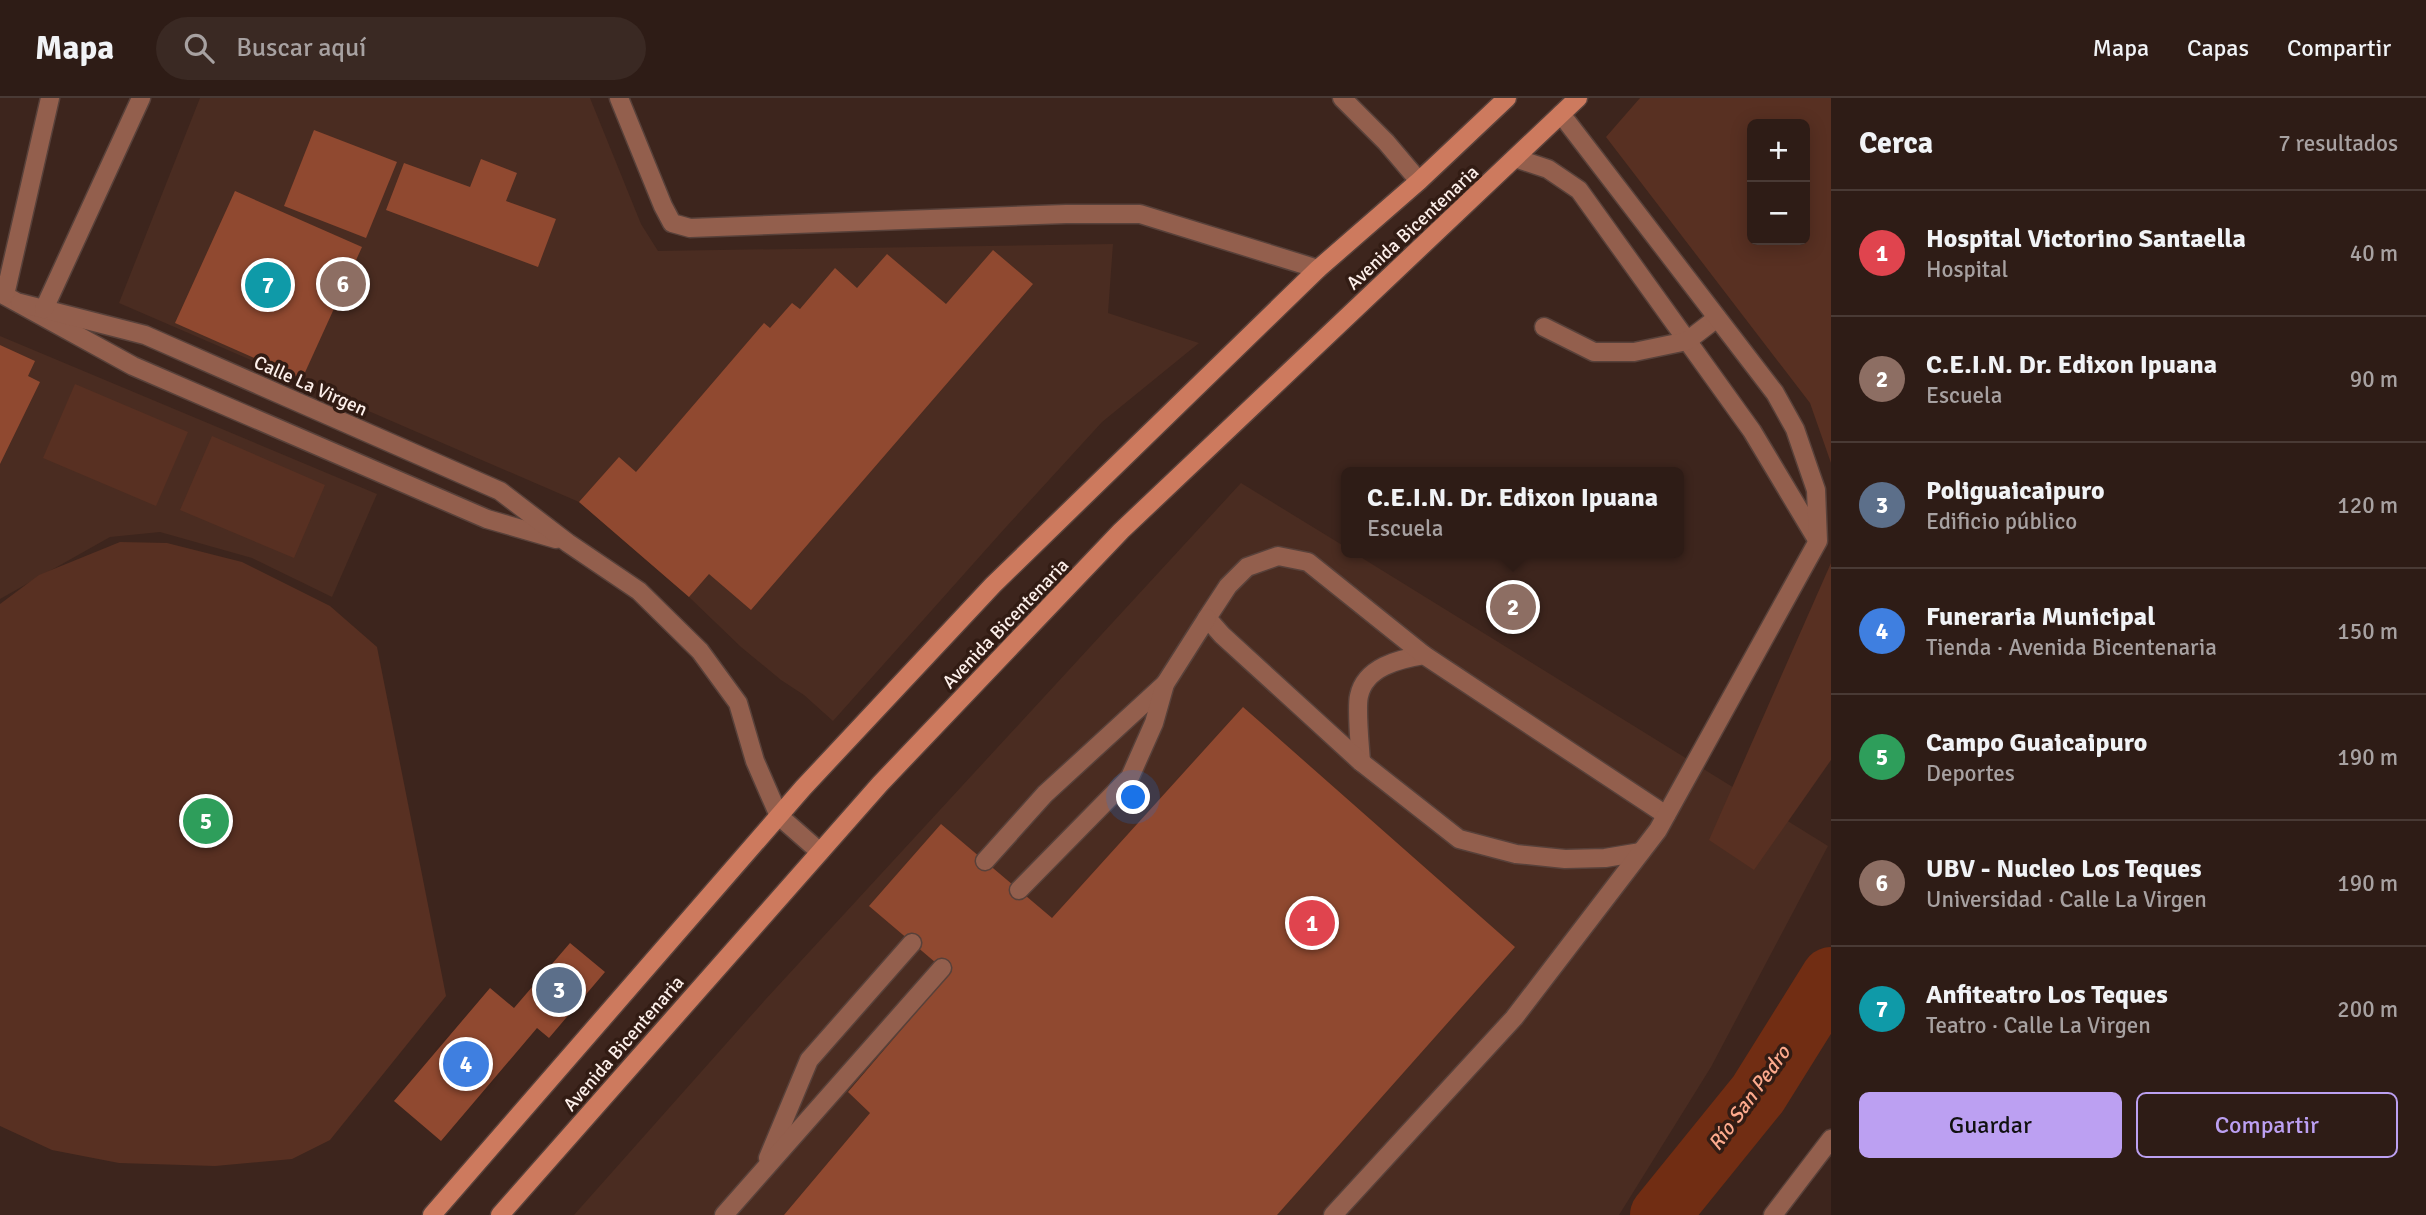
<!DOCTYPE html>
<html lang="es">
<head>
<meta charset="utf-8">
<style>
	:root { --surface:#2e1c16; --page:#3a2923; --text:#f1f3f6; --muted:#a7a1a1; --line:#493a35; --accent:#bca0f2 }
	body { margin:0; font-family:Signika,sans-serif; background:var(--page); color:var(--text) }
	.controls { position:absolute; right:21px; top:21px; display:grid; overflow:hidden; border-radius:10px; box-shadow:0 4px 18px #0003 }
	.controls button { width:63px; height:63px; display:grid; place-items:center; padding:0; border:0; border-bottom:2px solid var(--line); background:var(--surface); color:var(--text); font:35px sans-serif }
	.you { position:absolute; left:1134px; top:700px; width:24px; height:24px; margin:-18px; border:5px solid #fff; border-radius:50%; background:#1a73e8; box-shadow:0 0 0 10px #1a73e833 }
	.badge { display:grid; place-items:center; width:46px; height:46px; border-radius:50%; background:var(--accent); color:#fff; font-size:23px; font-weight:700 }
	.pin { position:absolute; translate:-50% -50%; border:4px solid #fff; box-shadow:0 2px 7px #0006 }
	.popup { position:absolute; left:1341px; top:369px; width:343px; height:91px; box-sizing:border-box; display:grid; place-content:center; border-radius:10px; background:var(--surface); filter:drop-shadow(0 2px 5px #0005); font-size:23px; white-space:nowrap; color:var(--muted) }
	.popup b { font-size:26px; color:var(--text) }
	.popup::after { content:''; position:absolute; left:50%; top:100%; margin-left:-14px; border:14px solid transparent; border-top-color:var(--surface) }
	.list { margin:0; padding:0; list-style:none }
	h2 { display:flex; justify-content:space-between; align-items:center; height:91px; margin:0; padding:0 28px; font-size:30px }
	h2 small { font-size:23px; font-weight:400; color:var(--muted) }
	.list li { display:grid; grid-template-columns:46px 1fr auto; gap:21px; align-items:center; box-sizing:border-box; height:126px; padding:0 28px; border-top:2px solid var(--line) }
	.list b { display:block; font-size:26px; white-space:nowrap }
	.list p { margin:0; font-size:23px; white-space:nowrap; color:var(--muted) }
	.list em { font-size:23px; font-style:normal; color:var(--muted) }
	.actions { display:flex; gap:14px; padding:21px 28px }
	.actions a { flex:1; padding:16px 0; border:2px solid var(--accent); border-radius:10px; text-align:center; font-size:24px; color:var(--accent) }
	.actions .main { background:var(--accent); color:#111 }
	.icon { flex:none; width:38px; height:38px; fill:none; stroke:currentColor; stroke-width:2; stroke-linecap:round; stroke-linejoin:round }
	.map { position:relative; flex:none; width:1831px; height:1117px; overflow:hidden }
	header { display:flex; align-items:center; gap:42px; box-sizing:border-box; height:98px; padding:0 35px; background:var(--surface); border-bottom:2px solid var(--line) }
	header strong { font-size:33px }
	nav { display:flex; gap:38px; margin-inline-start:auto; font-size:24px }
	.search { width:490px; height:63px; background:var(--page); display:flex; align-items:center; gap:18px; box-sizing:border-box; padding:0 24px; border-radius:38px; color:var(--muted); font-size:26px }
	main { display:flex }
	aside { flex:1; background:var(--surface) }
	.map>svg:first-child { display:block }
	.built { fill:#4a2c21 }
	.green { fill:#583022; fill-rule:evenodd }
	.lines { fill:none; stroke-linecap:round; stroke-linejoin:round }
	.river { stroke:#712d13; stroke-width:60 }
	.building { fill:#904930 }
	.lane-casing { stroke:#58413a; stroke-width:21 }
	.street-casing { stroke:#58413a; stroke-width:21 }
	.secondary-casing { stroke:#58413a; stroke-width:21 }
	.lane { stroke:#935f4d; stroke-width:18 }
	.street { stroke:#935f4d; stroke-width:18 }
	.secondary { stroke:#cd7a5e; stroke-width:18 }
	.labels { text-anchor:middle; stroke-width:7; stroke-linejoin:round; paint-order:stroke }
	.street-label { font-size:19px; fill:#fdf0eb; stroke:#321c14 }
	.water-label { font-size:21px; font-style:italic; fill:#fdaa8d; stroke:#321c14 }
</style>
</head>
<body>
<header>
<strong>Mapa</strong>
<div class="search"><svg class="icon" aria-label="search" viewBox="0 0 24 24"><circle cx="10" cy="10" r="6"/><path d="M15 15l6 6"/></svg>Buscar aquí</div>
<nav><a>Mapa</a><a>Capas</a><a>Compartir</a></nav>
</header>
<main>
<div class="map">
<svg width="1831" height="1117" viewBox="0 0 1831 1117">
	<rect width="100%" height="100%" fill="#3d251d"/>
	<!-- built -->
	<g class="built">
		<path d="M200,0H590L641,126L658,153L1113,146L1108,215L1199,245L1102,324L1006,429L833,623L804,597L781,582L741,549L689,499L579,404L119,205Z"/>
		<path d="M0,238L377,396L332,499L252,460L160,434L110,439L0,501Z"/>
		<path d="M1241,385L1347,450V455H1354L1828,748L1711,969L1619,1117H574L765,902Z"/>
	</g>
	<!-- green -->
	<g class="green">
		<path d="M1640,0H1831V365L1810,305L1606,39ZM1805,26V142H1752V26Z"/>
		<path d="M75,286L188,334L156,408L43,360Z"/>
		<path d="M212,338L325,387L294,460L180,412Z"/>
		<path d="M120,444L167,445L242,464L330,508L377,549L446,898L330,1042L292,1061L215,1068L119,1065L52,1052L0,1028V506L39,477Z"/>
		<path d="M1831,465V662L1754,772L1709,742Z"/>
	</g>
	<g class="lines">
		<!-- river -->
		<path class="river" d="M1660,1117L1758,996L1831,879"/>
	</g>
	<!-- building -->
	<g class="building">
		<path d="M314,32L397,64L366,140L284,108Z"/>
		<path d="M481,61L517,75L506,103L556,121L538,169L386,112L404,65L470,89Z"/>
		<path d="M235,93L362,149L302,281L175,225Z"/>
		<path d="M993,152L1033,186L751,512L709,476L689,499L579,404L619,359L636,374L764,225L770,230L792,205L800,211L835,170L857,190L887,156L946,206Z"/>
		<path d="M0,247L35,263L28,278L40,284L0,366Z"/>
		<path d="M1243,609L1515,849L1277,1117H784L870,1015L848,994L949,876L869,808L941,726L1052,820Z"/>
		<path d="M570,845L605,874L549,940L537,930L441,1043L394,1003L490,890L514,910Z"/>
	</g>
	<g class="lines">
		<!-- lane casing -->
		<g class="lane-casing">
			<g id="lane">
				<path d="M1342,0L1386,44L1419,83"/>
				<path d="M1515,60L1548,71L1579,92L1752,333L1816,440"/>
				<path d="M1544,229L1594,254H1634L1687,243L1717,220"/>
				<path d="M1361,664C1360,648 1356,611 1359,598C1365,569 1399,561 1424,557"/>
				<path d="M1641,754L1605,760L1565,761L1516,756L1459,741L1361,664L1222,537L1207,520L1228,488L1247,469L1278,458L1308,464L1424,557L1666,717"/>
				<path d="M985,763L1045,696L1165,586"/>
				<path d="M1019,792L1130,679L1154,625L1165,586L1207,520"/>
				<path d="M768,1060L809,962L912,845"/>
				<path d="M724,1117L942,870"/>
				<path d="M1333,1117L1514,920L1658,732L1818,443L1816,392L1795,331L1775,295L1561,16"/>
			</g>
		</g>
		<!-- street casing -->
		<g class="street-casing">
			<g id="street">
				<path d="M619,0L663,108L672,125L690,130L1066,116H1140L1318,171"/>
				<path d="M0,195L133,268L487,421L556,441"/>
				<path d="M5,197L50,0"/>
				<path d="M20,205L145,237L500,393L568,445L639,493L700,553L738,605L755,663L779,718L820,754"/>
				<path d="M44,211L141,0"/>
				<path d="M1773,1117L1831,1041"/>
			</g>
		</g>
		<!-- secondary casing -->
		<g class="secondary-casing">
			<g id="secondary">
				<path d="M432,1117L803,690L993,487L1318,171L1419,83L1507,0"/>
				<path d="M500,1117L880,686L1121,433L1578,0"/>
			</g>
		</g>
		<!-- lane -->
		<use href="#lane" class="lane"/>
		<!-- street -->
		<use href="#street" class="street"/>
		<!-- secondary -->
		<use href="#secondary" class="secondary"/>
	</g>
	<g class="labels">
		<!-- street labels -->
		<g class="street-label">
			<text transform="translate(1412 129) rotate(-43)" y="7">Avenida Bicentenaria</text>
			<text transform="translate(311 287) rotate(24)" y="7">Calle La Virgen</text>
			<text transform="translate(1005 525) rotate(-46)" y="7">Avenida Bicentenaria</text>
			<text transform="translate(623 945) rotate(-49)" y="7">Avenida Bicentenaria</text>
		</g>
		<!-- water labels -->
		<g class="water-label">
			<text transform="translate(1749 1000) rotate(-54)" y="7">Río San Pedro</text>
		</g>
	</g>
</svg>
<div class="controls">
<button>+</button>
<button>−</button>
</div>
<div class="you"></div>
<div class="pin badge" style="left:1312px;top:825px;background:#e0444e">1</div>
<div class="pin badge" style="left:1513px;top:509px;background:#8d6e63">2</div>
<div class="popup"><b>C.E.I.N. Dr. Edixon Ipuana</b>Escuela</div>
<div class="pin badge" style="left:559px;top:892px;background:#5c6f8a">3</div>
<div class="pin badge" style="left:466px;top:966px;background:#3f7fe0">4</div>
<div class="pin badge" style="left:206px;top:723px;background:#2e9e5b">5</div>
<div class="pin badge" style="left:343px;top:186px;background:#8d6e63">6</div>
<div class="pin badge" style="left:268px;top:187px;background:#0f9aa8">7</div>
</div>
<aside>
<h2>Cerca<small>7 resultados</small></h2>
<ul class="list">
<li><span class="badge" style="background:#e0444e">1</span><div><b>Hospital Victorino Santaella</b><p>Hospital</p></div><em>40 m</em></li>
<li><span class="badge" style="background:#8d6e63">2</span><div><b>C.E.I.N. Dr. Edixon Ipuana</b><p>Escuela</p></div><em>90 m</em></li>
<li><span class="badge" style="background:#5c6f8a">3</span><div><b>Poliguaicaipuro</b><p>Edificio público</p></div><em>120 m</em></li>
<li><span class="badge" style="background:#3f7fe0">4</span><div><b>Funeraria Municipal</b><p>Tienda · Avenida Bicentenaria</p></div><em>150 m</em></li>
<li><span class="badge" style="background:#2e9e5b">5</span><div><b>Campo Guaicaipuro</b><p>Deportes</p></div><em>190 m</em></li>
<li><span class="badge" style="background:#8d6e63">6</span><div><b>UBV - Nucleo Los Teques</b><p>Universidad · Calle La Virgen</p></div><em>190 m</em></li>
<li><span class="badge" style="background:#0f9aa8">7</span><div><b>Anfiteatro Los Teques</b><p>Teatro · Calle La Virgen</p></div><em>200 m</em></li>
</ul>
<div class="actions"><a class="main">Guardar</a><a>Compartir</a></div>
</aside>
</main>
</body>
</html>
